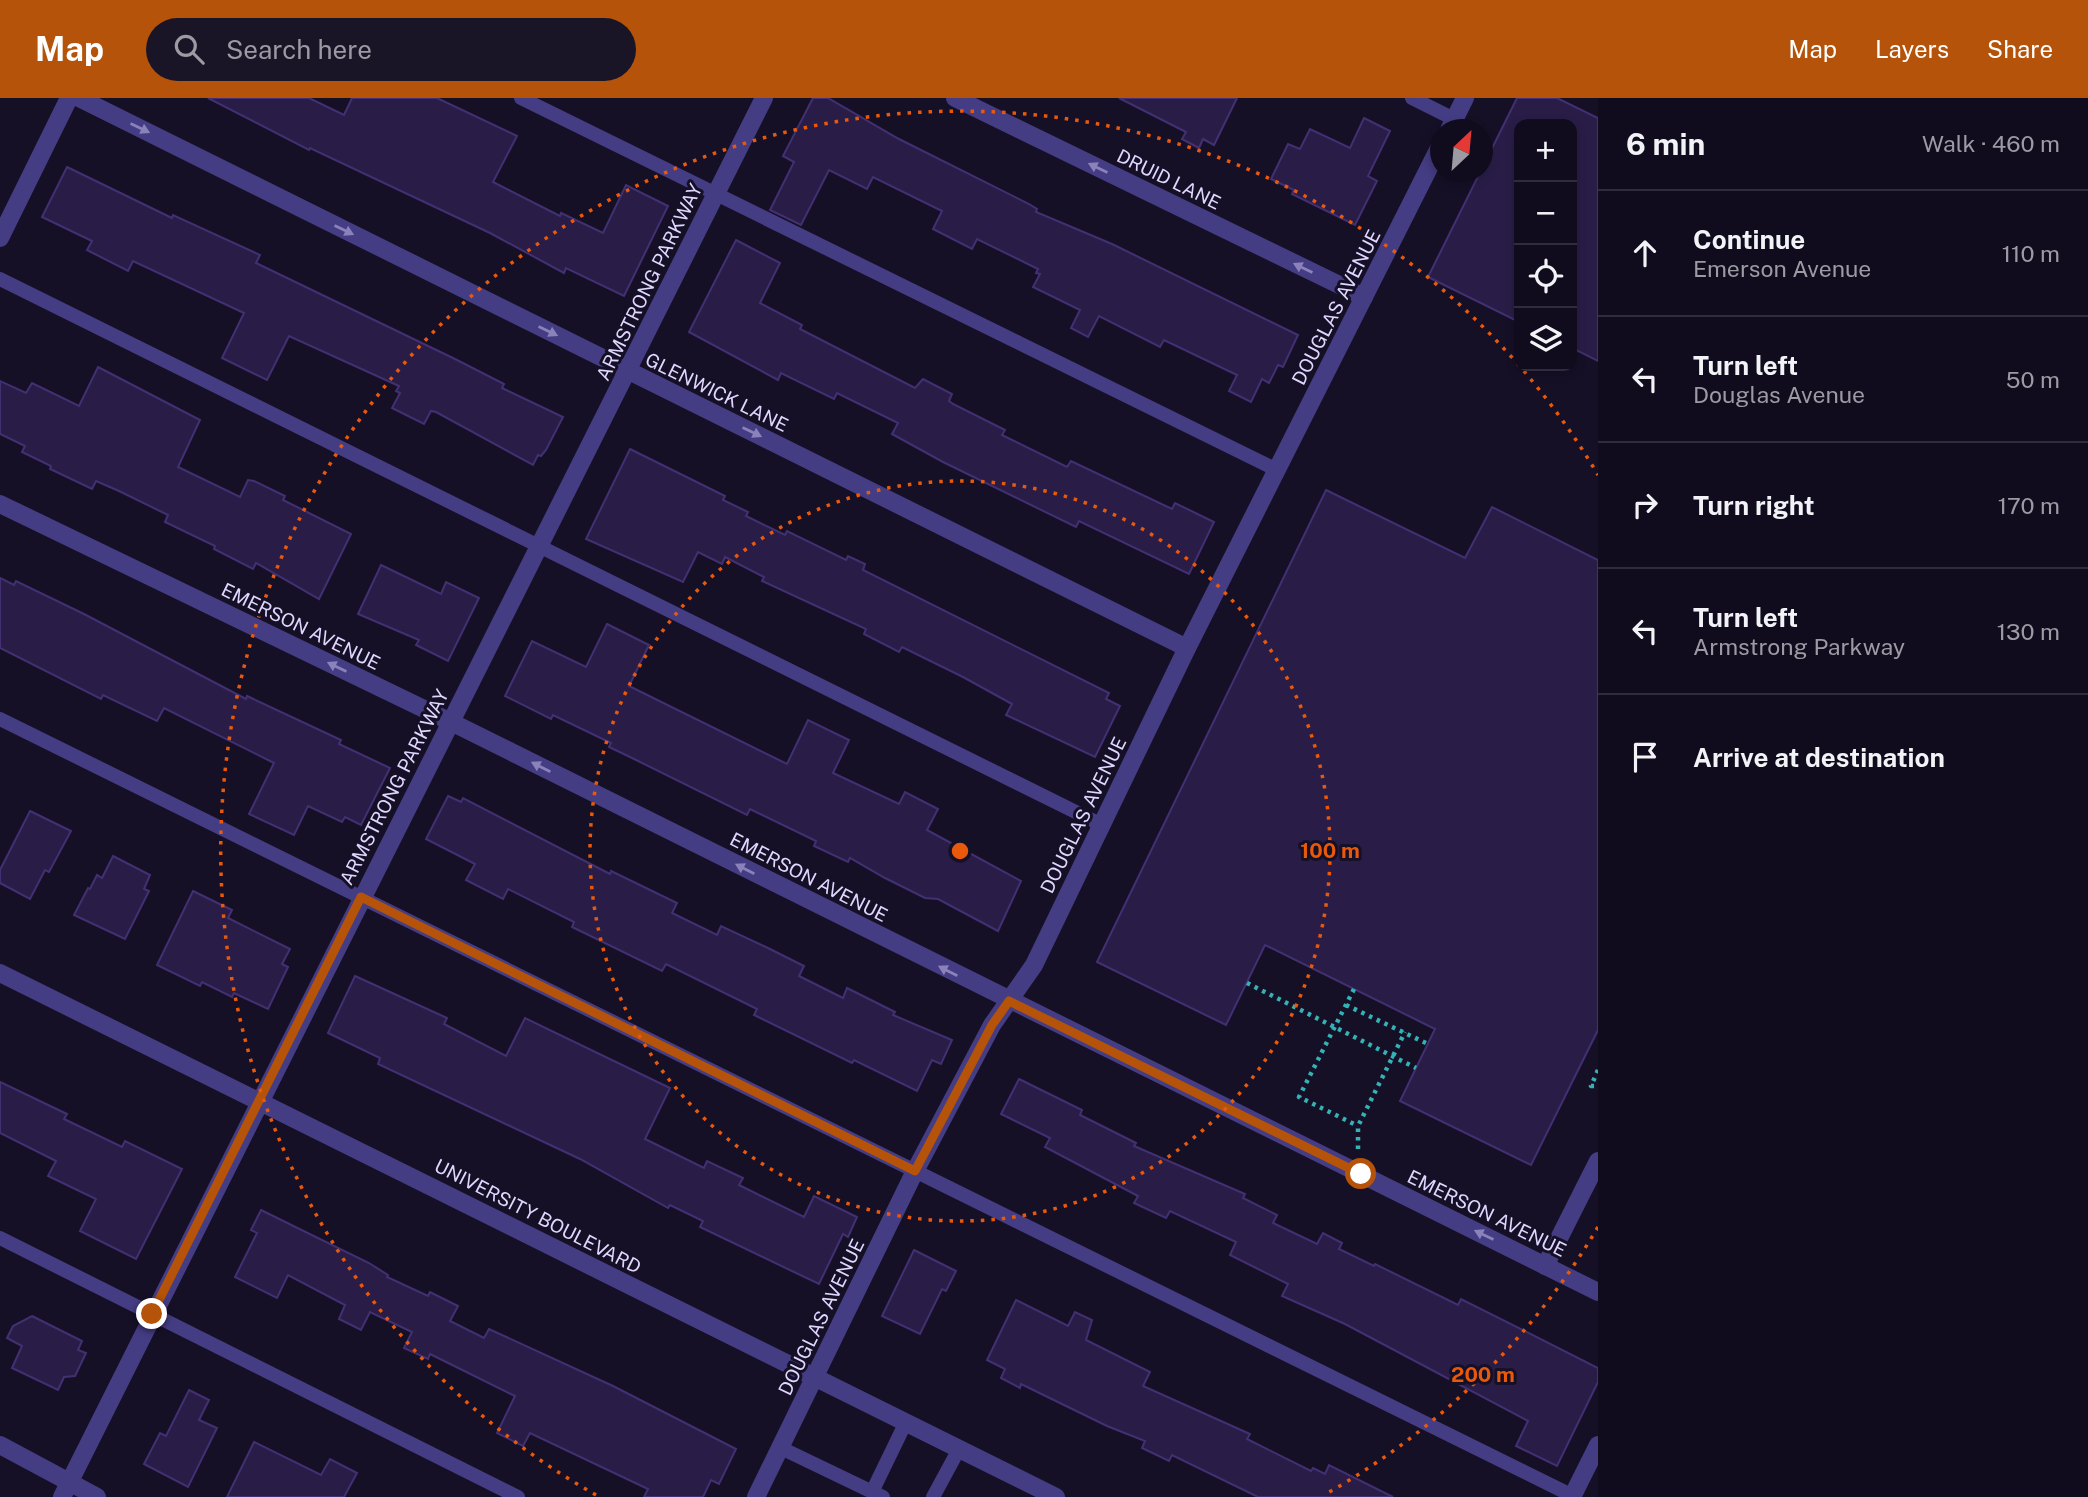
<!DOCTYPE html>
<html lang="en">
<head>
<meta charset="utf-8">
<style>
	:root { --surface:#100c1d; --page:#191526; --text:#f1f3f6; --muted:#9c9ba4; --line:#302c3b; --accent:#b45309 }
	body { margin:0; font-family:"Public Sans",sans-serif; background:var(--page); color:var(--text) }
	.controls { position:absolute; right:21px; top:21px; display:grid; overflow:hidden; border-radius:14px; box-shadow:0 4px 10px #0003 }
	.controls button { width:63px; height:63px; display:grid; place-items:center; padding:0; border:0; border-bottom:2px solid var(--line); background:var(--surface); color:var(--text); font:35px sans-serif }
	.compass { position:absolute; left:1430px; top:21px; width:63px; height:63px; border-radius:50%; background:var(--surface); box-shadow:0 4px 10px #0003; rotate:26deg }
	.stop { position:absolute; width:21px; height:21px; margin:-16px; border:5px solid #b45309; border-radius:50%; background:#fff }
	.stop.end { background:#b45309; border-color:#fff; box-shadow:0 2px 7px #0008 }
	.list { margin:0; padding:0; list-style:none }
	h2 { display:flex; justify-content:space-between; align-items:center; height:91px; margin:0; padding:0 28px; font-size:30px }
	h2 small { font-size:23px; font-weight:400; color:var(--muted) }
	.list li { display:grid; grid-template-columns:46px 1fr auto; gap:21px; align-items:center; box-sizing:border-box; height:126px; padding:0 28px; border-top:2px solid var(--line) }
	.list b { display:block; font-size:26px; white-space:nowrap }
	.list p { margin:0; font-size:23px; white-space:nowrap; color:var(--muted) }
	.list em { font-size:23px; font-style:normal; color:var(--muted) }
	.icon { flex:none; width:38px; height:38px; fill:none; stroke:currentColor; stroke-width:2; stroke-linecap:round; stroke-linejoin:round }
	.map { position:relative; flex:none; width:1598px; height:1399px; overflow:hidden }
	header { display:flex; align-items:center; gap:42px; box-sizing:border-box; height:98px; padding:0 35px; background:var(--accent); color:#fff }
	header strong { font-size:33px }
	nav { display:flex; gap:38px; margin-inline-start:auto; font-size:24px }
	.search { width:490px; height:63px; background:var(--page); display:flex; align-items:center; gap:18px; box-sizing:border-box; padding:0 24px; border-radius:38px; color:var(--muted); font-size:26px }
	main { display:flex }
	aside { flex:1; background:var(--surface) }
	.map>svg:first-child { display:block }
	.building { fill:#291d47; stroke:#423073; stroke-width:2 }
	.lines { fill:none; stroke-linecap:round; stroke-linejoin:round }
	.path { stroke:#33b3b6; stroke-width:4.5; stroke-dasharray:3.5 5; stroke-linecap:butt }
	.service { stroke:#453d84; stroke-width:14 }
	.minor { stroke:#453d84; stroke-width:18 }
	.tertiary { stroke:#453d84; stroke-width:18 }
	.oneway { fill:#8a82bb }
	.route { stroke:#b45309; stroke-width:9 }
	.ring { fill:none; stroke:#e8590c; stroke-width:3.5; stroke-dasharray:3.5 7 }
	.labels { text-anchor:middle; stroke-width:6; stroke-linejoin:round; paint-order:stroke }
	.street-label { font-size:19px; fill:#dfd7fe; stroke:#161027 }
	.centre { fill:#e8590c; stroke:#161027; stroke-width:3.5 }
	.ring-label { font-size:21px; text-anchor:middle; font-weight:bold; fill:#e8590c; stroke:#161027; stroke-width:6; stroke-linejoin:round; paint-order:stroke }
</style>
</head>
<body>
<header>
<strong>Map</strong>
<div class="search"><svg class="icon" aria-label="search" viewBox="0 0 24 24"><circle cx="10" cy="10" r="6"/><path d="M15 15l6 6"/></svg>Search here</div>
<nav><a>Map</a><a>Layers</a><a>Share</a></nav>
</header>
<main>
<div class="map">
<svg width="1598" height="1399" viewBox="0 0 1598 1399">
	<rect width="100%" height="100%" fill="#161027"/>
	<!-- building -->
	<g class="building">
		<path d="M208,0H309L344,17L352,0H437L517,38L493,84L560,118L561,115L603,135L626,87L668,108L624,198L566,170L564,175L490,135L310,50L309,52Z"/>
		<path d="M813,0H828L899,41L1029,106L1037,111L1036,114L1112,146L1298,237L1283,269L1278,267L1269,285L1262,281L1251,304L1229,293L1237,277L1164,242L1160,249L1099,218L1088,239L1071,230L1080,212L1033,189L1040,176L1036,175L1038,171L977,141L972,151L933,131L942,113L873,79L867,91L829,72L801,127L770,112L794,64L783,58Z"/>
		<path d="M1119,0H1237L1214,47L1203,41L1199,50L1182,41L1186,34Z"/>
		<path d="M1517,0H1557L1598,20V263L1572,250V26H1519V224L1428,179Z"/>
		<path d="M1364,20L1390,33L1368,78L1377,83L1355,127L1292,96L1294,92L1271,81L1288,46L1300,51L1310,31L1350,50Z"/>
		<path d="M67,69L172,120L173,117L260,157L256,165L455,261L504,286L502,290L563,319L546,352L541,358L538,357L533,367L436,314L431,313L424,326L392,310L400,295L396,293L399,288L289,238L267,282L222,260L244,215L133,163L128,173L87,152L92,143L42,119Z"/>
		<path d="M736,142L780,165L760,205L802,227L800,231L915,290L923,281L952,296L949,303L953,306L1005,332L1002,337L1067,369L1071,363L1172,411L1175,405L1214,424L1189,476L1079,423L1076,429L943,364L892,336L898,325L837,295L834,301L781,275L778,282L689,234Z"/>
		<path d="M98,269L200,322L178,369L240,399L248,382L254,383L285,398L283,402L351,436L319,501L256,465L253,471L214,451L215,448L165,424L168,417L119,393L96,383L92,391L50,371L51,368L22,354L25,348L0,336V283L26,295L32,285L79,308Z"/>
		<path d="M630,351L725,398L723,402L748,414L746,418L785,437L787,433L846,462L848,458L865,466L863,472L1109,595L1106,601L1120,608L1095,659L1006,617L1012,606L963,579L902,549L899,554L864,536L866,531L762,483L764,479L725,459L722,466L698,454L683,484L586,441Z"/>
		<path d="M1326,392L1465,460L1492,409L1598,462V932L1531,1067L1400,1003L1435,931L1265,847L1226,927L1097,864Z"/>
		<path d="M381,467L441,496L446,484L479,500L448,563L416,547L419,542L358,516Z"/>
		<path d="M0,480L14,487L16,483L84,516L246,601L247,598L341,642L339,646L390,670L361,727L345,719L342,724L308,708L294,737L249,716L274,665L164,610L157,623L103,597L101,601L0,550Z"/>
		<path d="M607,526L649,547L629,588L787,666L808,622L849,642L833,675L899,706L905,694L938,711L927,732L1021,783L998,833L938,801L925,800L885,780L850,760L848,764L814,748L816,743L750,711L747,717L630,659L609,649L611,645L553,617L551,621L505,598L532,543L586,569Z"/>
		<path d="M448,698L461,704L463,700L610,776L611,773L677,805L672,815L717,837L721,828L768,850L804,868L799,878L843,900L847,890L895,914L893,917L952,942L941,966L932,962L917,993L854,962L852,965L754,917L757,911L666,866L662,873L572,829L574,824L508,791L503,801L466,782L475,766L426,741Z"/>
		<path d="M30,713L71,733L49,774L45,772L30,801L0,785V772Z"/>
		<path d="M113,758L150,777L144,791L149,793L125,841L74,817L88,790L90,791L97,777L102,780Z"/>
		<path d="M193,793L232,812L228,820L290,851L282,866L288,869L268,911L234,895L232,899L202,884L200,888L157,867Z"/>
		<path d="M355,878L447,920L444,926L506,958L525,920L670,990L645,1041L704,1070L707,1063L743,1080L739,1087L804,1119L814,1098L857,1119L848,1139L843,1136L819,1186L700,1129L703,1123L670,1107L668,1110L580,1061L378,966L380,960L328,935Z"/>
		<path d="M1019,981L1082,1012L1080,1017L1136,1045L1134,1048L1245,1096L1243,1100L1277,1117L1273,1125L1317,1146L1323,1135L1342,1145L1339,1151L1374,1168L1375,1166L1458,1207L1461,1201L1598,1270V1284L1557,1368L1516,1348L1528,1323L1345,1226L1282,1198L1288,1186L1230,1157L1236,1144L1170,1113L1166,1120L1134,1105L1138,1098L1045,1049L1050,1040L1001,1016Z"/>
		<path d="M0,984L67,1016L64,1021L122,1049L125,1043L182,1071L136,1161L80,1133L96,1101L48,1078L56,1063L0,1035Z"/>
		<path d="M261,1112L369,1165L388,1177L387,1179L428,1198L430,1194L458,1208L450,1223L484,1240L489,1231L613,1288L736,1351L719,1386L711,1382L703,1399H644L648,1391L530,1335L523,1348L497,1335L515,1298L430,1256L428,1261L404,1250L412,1234L370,1214L361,1232L339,1221L345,1207L288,1177L277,1200L235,1179L257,1135L251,1132Z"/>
		<path d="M914,1152L956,1173L946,1193L942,1191L920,1236L882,1218Z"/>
		<path d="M1016,1202L1068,1228L1075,1214L1092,1222L1086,1242L1150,1274L1143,1288L1250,1336L1247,1341L1311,1373L1313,1370L1325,1376L1329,1367L1393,1399H1258L1172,1357L1169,1363L1142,1350L1145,1343L1107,1328L1021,1286L1020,1290L1001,1280L1005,1271L987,1262Z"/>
		<path d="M32,1218L82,1243L78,1252L86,1255L75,1278L64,1279L58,1292L12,1270L22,1248L7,1240L13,1228Z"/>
		<path d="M189,1292L209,1302L199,1322L217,1330L188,1389L144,1366L160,1335L166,1338Z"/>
		<path d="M254,1344L321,1377L330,1361L357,1375L344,1399H227Z"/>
	</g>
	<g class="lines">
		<!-- path -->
		<g class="path">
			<path d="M1247,885L1416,970"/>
			<path d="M1354,891L1299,999L1358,1028"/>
			<path d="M1346,907L1428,946"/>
			<path d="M1598,972L1591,988H1598"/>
			<path d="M1358,1051V1028L1405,934"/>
		</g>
		<!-- service -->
		<g class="service">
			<path d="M521,0L1277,372"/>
			<path d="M1412,0L1454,21"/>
			<path d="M0,181L1102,727"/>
			<path d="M0,621L1575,1399"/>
			<path d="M0,1140L518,1399"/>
			<path d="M781,1350L883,1399"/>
			<path d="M872,1394L905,1326"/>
			<path d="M933,1399L959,1351"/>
		</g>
		<!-- minor -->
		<g class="minor">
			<path d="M79,0L1187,550"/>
			<path d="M955,0L1364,199"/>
			<path d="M0,140L69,0"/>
			<path d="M0,406L451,624L1598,1194"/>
			<path d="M1545,1168L1598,1063"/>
			<path d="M0,1347L97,1399"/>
			<path d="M1572,1399L1598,1347"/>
		</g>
		<!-- tertiary -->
		<g class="tertiary">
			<path d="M1449,32L1465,0"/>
			<path d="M0,875L1056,1399"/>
			<path d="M62,1399L764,0"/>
			<path d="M756,1399L915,1073L992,927L1034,867L1187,550L1440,48"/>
		</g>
	</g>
	<!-- one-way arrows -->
	<defs><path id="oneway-solid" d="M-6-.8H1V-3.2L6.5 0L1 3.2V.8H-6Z" transform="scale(1.75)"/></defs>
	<g class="oneway">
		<use href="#oneway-solid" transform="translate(140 30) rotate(26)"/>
		<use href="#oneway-solid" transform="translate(1098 70) rotate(-154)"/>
		<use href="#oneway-solid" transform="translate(344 132) rotate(26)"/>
		<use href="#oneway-solid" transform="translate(1303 170) rotate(-154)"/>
		<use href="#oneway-solid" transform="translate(548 233) rotate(26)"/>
		<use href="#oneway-solid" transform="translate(752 334) rotate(26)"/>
		<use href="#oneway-solid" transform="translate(337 569) rotate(-154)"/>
		<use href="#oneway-solid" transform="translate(541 669) rotate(-153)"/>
		<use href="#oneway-solid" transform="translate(745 771) rotate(-153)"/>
		<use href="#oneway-solid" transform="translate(948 873) rotate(-153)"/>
		<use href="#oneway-solid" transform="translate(1484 1137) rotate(-154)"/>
	</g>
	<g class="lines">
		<!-- route -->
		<path class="route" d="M152,1216L361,799L915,1073L992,927L1009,903L1361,1076"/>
	</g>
	<!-- distance rings -->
	<g class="ring">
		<circle cx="960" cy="753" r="370"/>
		<path d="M1598 1129A740 740 0 0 1 1324 1397M596 1397A740 740 0 1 1 1598 377"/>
	</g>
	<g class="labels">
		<!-- street labels -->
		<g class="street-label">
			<text transform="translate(1169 81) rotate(26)" y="7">DRUID LANE</text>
			<text transform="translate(649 184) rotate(-64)" y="7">ARMSTRONG PARKWAY</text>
			<text transform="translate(1336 209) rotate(-63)" y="7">DOUGLAS AVENUE</text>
			<text transform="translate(717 294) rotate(26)" y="7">GLENWICK LANE</text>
			<text transform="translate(301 528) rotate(26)" y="7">EMERSON AVENUE</text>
			<text transform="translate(394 689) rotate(-63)" y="7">ARMSTRONG PARKWAY</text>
			<text transform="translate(1083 717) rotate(-64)" y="7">DOUGLAS AVENUE</text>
			<text transform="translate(809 779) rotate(27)" y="7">EMERSON AVENUE</text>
			<text transform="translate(1487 1115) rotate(26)" y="7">EMERSON AVENUE</text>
			<text transform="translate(538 1118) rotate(27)" y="7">UNIVERSITY BOULEVARD</text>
			<text transform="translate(821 1219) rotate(-64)" y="7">DOUGLAS AVENUE</text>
		</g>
	</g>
	<circle cx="960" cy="753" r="10" class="centre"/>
	<g class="ring-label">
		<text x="1330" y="760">100 m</text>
		<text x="1483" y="1284">200 m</text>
	</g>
</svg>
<div class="controls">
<button>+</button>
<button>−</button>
<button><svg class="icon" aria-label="locate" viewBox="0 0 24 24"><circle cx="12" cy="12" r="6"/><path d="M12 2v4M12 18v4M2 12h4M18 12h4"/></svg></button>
<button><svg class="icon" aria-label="layers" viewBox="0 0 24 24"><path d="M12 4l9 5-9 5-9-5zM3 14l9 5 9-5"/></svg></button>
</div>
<svg class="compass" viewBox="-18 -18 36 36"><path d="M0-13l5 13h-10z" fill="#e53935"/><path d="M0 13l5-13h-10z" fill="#9c9ba4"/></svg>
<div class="stop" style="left:1361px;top:1076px"></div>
<div class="stop end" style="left:152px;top:1216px"></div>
</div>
<aside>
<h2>6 min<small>Walk · 460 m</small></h2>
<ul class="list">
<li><svg class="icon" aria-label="ahead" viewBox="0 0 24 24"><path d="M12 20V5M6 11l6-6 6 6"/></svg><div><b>Continue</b><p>Emerson Avenue</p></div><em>110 m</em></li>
<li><svg class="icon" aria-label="left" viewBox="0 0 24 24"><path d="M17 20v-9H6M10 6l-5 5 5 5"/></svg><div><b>Turn left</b><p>Douglas Avenue</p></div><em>50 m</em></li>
<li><svg class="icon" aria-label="right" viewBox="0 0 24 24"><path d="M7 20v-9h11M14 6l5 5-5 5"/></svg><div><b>Turn right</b></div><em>170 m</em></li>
<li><svg class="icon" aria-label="left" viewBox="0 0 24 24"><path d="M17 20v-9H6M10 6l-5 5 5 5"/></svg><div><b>Turn left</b><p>Armstrong Parkway</p></div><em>130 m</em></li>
<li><svg class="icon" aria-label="arrive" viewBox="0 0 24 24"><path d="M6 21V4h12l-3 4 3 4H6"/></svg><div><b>Arrive at destination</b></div></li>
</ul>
</aside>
</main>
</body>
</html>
